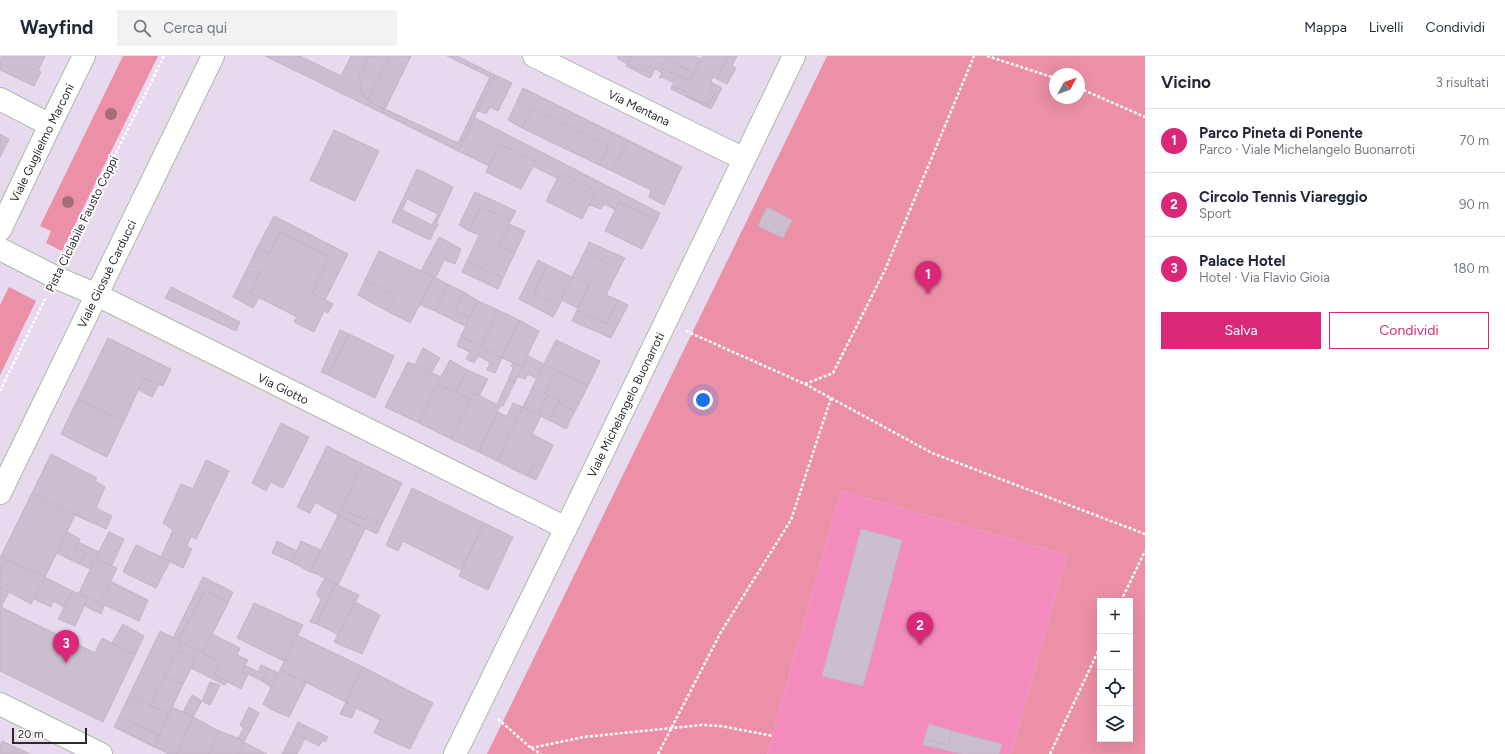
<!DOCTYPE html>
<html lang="it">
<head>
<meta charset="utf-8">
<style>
	:root { --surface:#fff; --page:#f2f2f3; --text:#1f2937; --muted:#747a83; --line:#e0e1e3; --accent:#db2777 }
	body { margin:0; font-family:Figtree,sans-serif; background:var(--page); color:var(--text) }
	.controls { position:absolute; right:12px; bottom:12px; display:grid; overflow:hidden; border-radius:0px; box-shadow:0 4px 16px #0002 }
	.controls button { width:36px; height:36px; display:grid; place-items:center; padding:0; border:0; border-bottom:1px solid var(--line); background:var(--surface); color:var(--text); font:20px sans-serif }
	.compass { position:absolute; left:1049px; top:12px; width:36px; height:36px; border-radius:50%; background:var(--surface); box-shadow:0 4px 16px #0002; rotate:49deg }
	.scale { position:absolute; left:12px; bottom:10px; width:75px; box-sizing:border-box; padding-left:4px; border:2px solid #2a2a2a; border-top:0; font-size:11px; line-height:14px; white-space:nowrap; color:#2a2a2a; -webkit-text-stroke:3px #fff; paint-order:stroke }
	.you { position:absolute; left:703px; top:344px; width:14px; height:14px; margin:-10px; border:3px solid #fff; border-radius:50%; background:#1a73e8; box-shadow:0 0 0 6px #1a73e833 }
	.badge { display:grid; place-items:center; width:26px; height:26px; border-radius:50%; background:var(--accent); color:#fff; font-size:13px; font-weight:700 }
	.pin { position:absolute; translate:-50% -33px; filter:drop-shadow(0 1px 2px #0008) }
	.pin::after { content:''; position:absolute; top:21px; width:14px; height:12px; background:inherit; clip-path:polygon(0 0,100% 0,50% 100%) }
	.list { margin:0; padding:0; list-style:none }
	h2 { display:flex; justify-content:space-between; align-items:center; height:52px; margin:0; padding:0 16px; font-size:17px }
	h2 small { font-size:13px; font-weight:400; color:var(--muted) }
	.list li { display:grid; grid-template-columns:26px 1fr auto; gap:12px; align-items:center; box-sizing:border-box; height:64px; padding:0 16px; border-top:1px solid var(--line) }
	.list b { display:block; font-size:15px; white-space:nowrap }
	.list p { margin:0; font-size:13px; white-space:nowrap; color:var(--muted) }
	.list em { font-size:13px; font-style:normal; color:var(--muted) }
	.actions { display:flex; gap:8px; padding:12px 16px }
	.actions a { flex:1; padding:9px 0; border:1px solid var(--accent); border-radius:0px; text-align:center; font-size:14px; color:var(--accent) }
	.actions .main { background:var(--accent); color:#fff }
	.icon { flex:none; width:22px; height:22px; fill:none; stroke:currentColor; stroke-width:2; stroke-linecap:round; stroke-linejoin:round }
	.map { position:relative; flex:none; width:1145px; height:698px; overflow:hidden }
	header { display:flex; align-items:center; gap:24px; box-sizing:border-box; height:56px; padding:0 20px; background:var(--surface); border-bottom:1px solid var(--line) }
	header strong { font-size:19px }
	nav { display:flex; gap:22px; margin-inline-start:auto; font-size:14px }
	.search { width:280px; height:36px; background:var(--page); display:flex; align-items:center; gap:10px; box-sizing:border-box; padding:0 14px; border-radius:0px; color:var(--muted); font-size:15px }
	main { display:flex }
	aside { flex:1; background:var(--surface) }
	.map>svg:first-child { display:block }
	.green { fill:#eb90a6; fill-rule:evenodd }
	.pitch { fill:#f38bbd }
	.building { fill:#cbbfcf; stroke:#c4b4c9; fill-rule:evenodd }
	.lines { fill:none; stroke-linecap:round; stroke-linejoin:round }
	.street-casing { stroke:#acbcab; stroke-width:24 }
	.secondary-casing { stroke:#acbcab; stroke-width:24 }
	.path { stroke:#fff; stroke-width:2.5; stroke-dasharray:3 2; stroke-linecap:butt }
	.street { stroke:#fff; stroke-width:22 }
	.secondary { stroke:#fff; stroke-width:22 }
	.tree { fill:#a56c7a }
	.labels { text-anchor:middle; stroke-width:4; stroke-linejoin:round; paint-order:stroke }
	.street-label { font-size:12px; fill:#2a2a2a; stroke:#fff }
</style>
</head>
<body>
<header>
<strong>Wayfind</strong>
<div class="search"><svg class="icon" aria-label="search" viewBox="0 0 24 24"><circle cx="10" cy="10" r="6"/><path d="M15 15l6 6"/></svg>Cerca qui</div>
<nav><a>Mappa</a><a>Livelli</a><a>Condividi</a></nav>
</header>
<main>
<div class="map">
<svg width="1145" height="698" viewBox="0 0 1145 698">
	<rect width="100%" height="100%" fill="#e7daee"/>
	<!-- green -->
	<g class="green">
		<path d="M123,0H158L62,195L46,187L51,175L40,170Z"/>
		<path d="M827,0H1145V698H1011L1067,499L841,435L767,698H487ZM1055,18H1079V42H1055ZM1100,545H1130V683H1100Z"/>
		<path d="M9,231L36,245L0,319V249Z"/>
	</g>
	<!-- pitch -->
	<path class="pitch" d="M841,435L1067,499L1011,698H767Z"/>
	<!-- building -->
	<g class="building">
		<path d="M1,0H45L38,15L41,16L34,30L0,14Z"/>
		<path d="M265,0H300L341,20L351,0H369L358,23L361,24L360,28V34L368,44L383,53L382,57Z"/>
		<path d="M369,0H390L368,44L360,34V28L361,24L358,23Z"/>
		<path d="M390,0H411L385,53L458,87L490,21L447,0H457L495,19L458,95L382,57L383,53L368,44Z"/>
		<path d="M618,0H631L627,8L617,2Z"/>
		<path d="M631,0H667L661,12L690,25L703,0H729L717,23L713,21L710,27L712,29L710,34L715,37L708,49L687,40L688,37L672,30L674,27L662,21L661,22H659L662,17L655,13L652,19L643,13L642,15L627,8Z"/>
		<path d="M667,0H694L701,3L694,18L666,2Z"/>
		<path d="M729,0H737L732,10L736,12L727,28L717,23Z"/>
		<path d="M666,2L694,18L690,25L661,12Z"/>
		<path d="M627,8L642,15L643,13L652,19L650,22L626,10Z"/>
		<path d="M495,19L512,27L498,55L490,51L486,58L478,55Z"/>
		<path d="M711,26L722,32L711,53L671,33L672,30L688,37L687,40L708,49L715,37L710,34L712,29L710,27Z"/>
		<path d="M523,32L628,84L612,115L599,109L609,90L533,52L522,72L508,64Z"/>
		<path d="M533,52L609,90L599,109L522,72Z"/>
		<path d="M475,62L660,157L657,164L619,146L616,154L604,148L601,153L589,149L596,135L560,117L557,122L533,110L536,105L499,88L489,110L458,95Z"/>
		<path d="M334,74L379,95L355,145L310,124Z"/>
		<path d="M0,78L9,83L0,101Z"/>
		<path d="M628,84L682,111L664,149L649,141L651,134L612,115Z"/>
		<path d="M499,88L536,105L521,133L486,116Z"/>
		<path d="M417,113L453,131L436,168H438L430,184L392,166ZM407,143L438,158L432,169L402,154Z"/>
		<path d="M560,117L596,135L582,163L546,145Z"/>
		<path d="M475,136L516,155L511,164L480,151L469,175L459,169Z"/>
		<path d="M619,146L657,164L642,193L605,175Z"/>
		<path d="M480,151L511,164L499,191L515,197L503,222L467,205L479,179L469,175Z"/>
		<path d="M767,151L792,164L783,182L758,170Z"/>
		<path d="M274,160L348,198L325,244L312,237L329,200L280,176L269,198L257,192Z"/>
		<path d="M509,168L525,175L515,197L499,191Z"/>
		<path d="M280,176L329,200L312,237L333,248L328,257L324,255L314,276L294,266L297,261L250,237L261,215L249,209L257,192L269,198Z"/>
		<path d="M439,181L461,193L455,208L444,204L435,223L421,215Z"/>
		<path d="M589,186L625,202L619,213L585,195Z"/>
		<path d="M379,195L434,221L410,267L387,255L395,239L365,224Z"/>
		<path d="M585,195L619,213L606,239L618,244L607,268L577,254L589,229L572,221Z"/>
		<path d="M538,204L547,209L534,238L559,250L553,261L519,243Z"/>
		<path d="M467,205L503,222L498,233L462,216Z"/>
		<path d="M249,209L261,215L250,237L259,242L253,252L233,241Z"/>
		<path d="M547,209L572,221L559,250L534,238Z"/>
		<path d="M434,221L447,228L435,255L420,249Z"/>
		<path d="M572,221L589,229L578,252L561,244Z"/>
		<path d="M365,224L395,239L387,255L358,239Z"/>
		<path d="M447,228L464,236L455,255L470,262L465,270L435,255Z"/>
		<path d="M171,231L240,266L236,275L165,242Z"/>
		<path d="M464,236L478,245L470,262L455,255Z"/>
		<path d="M618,244L628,249L611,282L572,265L577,254L607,268Z"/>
		<path d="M478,245L498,254L482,290L461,280Z"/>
		<path d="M498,254L519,264L502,302L482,290Z"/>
		<path d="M519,264L539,275L522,311L502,302Z"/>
		<path d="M340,274L349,278L328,319L321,316Z"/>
		<path d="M349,278L394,300L375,342L328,319Z"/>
		<path d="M461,280L502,302L495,317L487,314L490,306L478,300L474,307L466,303L470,296L457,290Z"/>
		<path d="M108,282L171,313L163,330L144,322L124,365L78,343Z"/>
		<path d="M556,284L600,305L588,330L544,308Z"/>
		<path d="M423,292L440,302L431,317L415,309Z"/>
		<path d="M528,300L544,308L537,323L528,318L525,323L517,320Z"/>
		<path d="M450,304L467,314L457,336L437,328Z"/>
		<path d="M408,306L441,321L419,367L385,351Z"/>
		<path d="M513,307L522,311L515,326L508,324L513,312L511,310Z"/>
		<path d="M544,308L556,314L544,338L532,332Z"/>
		<path d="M467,314L488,323L479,340L474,337L471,344L457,336Z"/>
		<path d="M556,314L588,330L575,355L558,346L559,344L544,338Z"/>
		<path d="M144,322L159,328L152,341L139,334Z"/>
		<path d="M508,324L515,326L503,350H500L497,348Z"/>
		<path d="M437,328L471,344L451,383L419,367Z"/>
		<path d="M532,332L548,339L539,355L551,361L558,346L575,355L566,373L523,351Z"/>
		<path d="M474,337L500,350L479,396L451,383Z"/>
		<path d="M548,339L559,344L551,361L539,355Z"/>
		<path d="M78,343L124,365L107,401L61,378Z"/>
		<path d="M513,347L523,351L516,365L507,360Z"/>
		<path d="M523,351L541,360L532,378L553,389L543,410L534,407L527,420L497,405Z"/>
		<path d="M498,356L516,365L497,405L479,396Z"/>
		<path d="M281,367L309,381L283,432L271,426L266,435L252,427Z"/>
		<path d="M327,390L363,408L338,459L315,446L310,457L297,451Z"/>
		<path d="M51,398L97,422L95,425L105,431L96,452L112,460L106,473L75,459L32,437Z"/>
		<path d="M206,404L229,415L196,483L191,480L187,490L192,493L183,512L161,501L173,474L163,467L181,428L193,433Z"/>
		<path d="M534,407L543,410L536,424L527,420Z"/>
		<path d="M363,408L402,427L381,469L367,460L365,464L341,453Z"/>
		<path d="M412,432L484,467L461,514L403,485L398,495L386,489Z"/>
		<path d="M32,437L75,459L45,521L1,500Z"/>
		<path d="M341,453L365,464L367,460L381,469L377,478L338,459Z"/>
		<path d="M338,459L365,473L338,529L317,518L310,516Z"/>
		<path d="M484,467L513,481L488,534L459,520Z"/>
		<path d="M861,473L902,484L863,630L822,620Z"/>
		<path d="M67,476L80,483L75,492L86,496L79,508L57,497Z"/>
		<path d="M109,476L124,483L112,509L95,503Z"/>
		<path d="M277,485L297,495L292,506L272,497Z"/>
		<path d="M301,485L321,494L310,516L292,506Z"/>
		<path d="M78,486L99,496L91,513L79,508L86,496L75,492Z"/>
		<path d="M136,489L170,505L156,532L123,516Z"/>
		<path d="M1,500L7,504L0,517V502Z"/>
		<path d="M95,503L117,512L100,547L79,537Z"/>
		<path d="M7,504L45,521L31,548L0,531V517Z"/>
		<path d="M45,521L72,535L64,551L53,545L51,551L34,543Z"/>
		<path d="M203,521L233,536L228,547L205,534L178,585L173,582Z"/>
		<path d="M325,522L335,528L317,568L310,566L321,544L317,539V536Z"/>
		<path d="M110,525L148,544L139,565L100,547Z"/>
		<path d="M335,528L359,539L339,579L317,568Z"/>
		<path d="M0,531L9,536L1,551L95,597L102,582L135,599L103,666L0,615Z"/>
		<path d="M205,534L228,547L203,596L178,585Z"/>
		<path d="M72,535L88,542L75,570L58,563Z"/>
		<path d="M88,542L104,550L101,558L85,550Z"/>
		<path d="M355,546L380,559L362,598L334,586Z"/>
		<path d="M254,547L303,569L284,605L237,582Z"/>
		<path d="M123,568L144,580L135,599L112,587Z"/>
		<path d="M160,575L182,586L150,651L129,640Z"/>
		<path d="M212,578L240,592L237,599L248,604L242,616L248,618L241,633L214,619L220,606L203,596Z"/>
		<path d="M297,579L363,611L346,646L280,614Z"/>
		<path d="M182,586L220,606L214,619L227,625L225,629L191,612L196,603L178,594Z"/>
		<path d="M178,594L196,603L183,628L164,621Z"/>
		<path d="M245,609L258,616L261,609L268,612L262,625L248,618L242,616Z"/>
		<path d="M363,611L433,647L410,693L374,677L380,664L356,652L346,646Z"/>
		<path d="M268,612L279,617L271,631L262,625Z"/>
		<path d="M280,614L306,627L289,661L270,653L263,648Z"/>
		<path d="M164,621L183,628L169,658L150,651Z"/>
		<path d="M210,626L220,629L210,649L202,645Z"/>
		<path d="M192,639L202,645L193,661L183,656Z"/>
		<path d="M129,640L169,658L159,679L119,661Z"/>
		<path d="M346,646L356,652L352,662L340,658Z"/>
		<path d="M172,651L193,661L177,698H169L154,691Z"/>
		<path d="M249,651L259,657L244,686L238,682L244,672L240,669Z"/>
		<path d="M119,661L159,679L154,691L114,671Z"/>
		<path d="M193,661L219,675L209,698H177Z"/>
		<path d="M298,666L328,681L325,686L323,684L319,690L293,677Z"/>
		<path d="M929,668L952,675L949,689L924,683Z"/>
		<path d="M219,675L238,682L244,686L238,698H209Z"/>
		<path d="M952,675L1002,688L999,698H963L923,689L924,683L949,689Z"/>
		<path d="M293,677L305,682L297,698H282Z"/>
		<path d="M2,685L30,698H0V690Z"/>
		<path d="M244,686L249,689L267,698H238Z"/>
	</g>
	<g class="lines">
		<!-- street casing -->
		<g class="street-casing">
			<g id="street">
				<path d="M534,0L744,103"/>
				<path d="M0,43L50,69"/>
				<path d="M0,174L50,69L84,0"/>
				<path d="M0,193L55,221L97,239L566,472"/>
				<path d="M0,648L101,698"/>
			</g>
		</g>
		<!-- secondary casing -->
		<g class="secondary-casing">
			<g id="secondary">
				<path d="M0,437L213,0"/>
				<path d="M455,698L566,472L794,0"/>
			</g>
		</g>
		<!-- path -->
		<g class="path">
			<path d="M987,0L1055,22"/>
			<path d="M1079,32L1145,61"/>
			<path d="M65,200L164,0"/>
			<path d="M686,275L805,328L932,397L1145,478"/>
			<path d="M805,328L833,317L885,214L974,0"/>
			<path d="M0,335L45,243"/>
			<path d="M1121,545L1145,495"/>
			<path d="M498,663L531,692L541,698"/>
			<path d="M531,692L584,681L702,669L721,670L773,680"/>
			<path d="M658,698L721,576L791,464L831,342"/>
			<path d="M1050,698L1100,591"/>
		</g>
		<!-- street -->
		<use href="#street" class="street"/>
		<!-- secondary -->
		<use href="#secondary" class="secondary"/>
	</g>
	<!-- trees -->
	<g class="tree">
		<circle cx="111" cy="58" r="6"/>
		<circle cx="68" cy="146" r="6"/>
	</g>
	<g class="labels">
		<!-- street labels -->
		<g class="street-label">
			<text transform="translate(639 52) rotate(26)" y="4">Via Mentana</text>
			<text transform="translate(42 87) rotate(-64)" y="4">Viale Guglielmo Marconi</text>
			<text transform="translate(82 168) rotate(-64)" y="4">Pista Ciclabile Fausto Coppi</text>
			<text transform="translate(107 218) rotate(-64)" y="4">Viale Giosuè Carducci</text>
			<text transform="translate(283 333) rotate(26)" y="4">Via Giotto</text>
			<text transform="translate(626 349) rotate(-64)" y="4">Viale Michelangelo Buonarroti</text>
		</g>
	</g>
</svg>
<div class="controls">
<button>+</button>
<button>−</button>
<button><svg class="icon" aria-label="locate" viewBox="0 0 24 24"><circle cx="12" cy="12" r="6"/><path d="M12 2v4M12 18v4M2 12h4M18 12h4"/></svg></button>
<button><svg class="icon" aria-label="layers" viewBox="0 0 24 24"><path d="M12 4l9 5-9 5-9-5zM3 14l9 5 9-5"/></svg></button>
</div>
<svg class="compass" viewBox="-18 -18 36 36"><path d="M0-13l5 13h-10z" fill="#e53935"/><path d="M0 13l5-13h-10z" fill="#747a83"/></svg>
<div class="scale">20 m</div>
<div class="you"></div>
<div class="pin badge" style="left:928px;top:238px">1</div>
<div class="pin badge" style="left:920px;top:589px">2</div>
<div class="pin badge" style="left:66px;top:607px">3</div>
</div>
<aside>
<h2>Vicino<small>3 risultati</small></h2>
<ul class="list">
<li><span class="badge">1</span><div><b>Parco Pineta di Ponente</b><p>Parco · Viale Michelangelo Buonarroti</p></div><em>70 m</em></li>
<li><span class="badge">2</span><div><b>Circolo Tennis Viareggio</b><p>Sport</p></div><em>90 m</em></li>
<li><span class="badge">3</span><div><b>Palace Hotel</b><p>Hotel · Via Flavio Gioia</p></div><em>180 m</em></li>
</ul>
<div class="actions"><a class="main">Salva</a><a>Condividi</a></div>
</aside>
</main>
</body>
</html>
